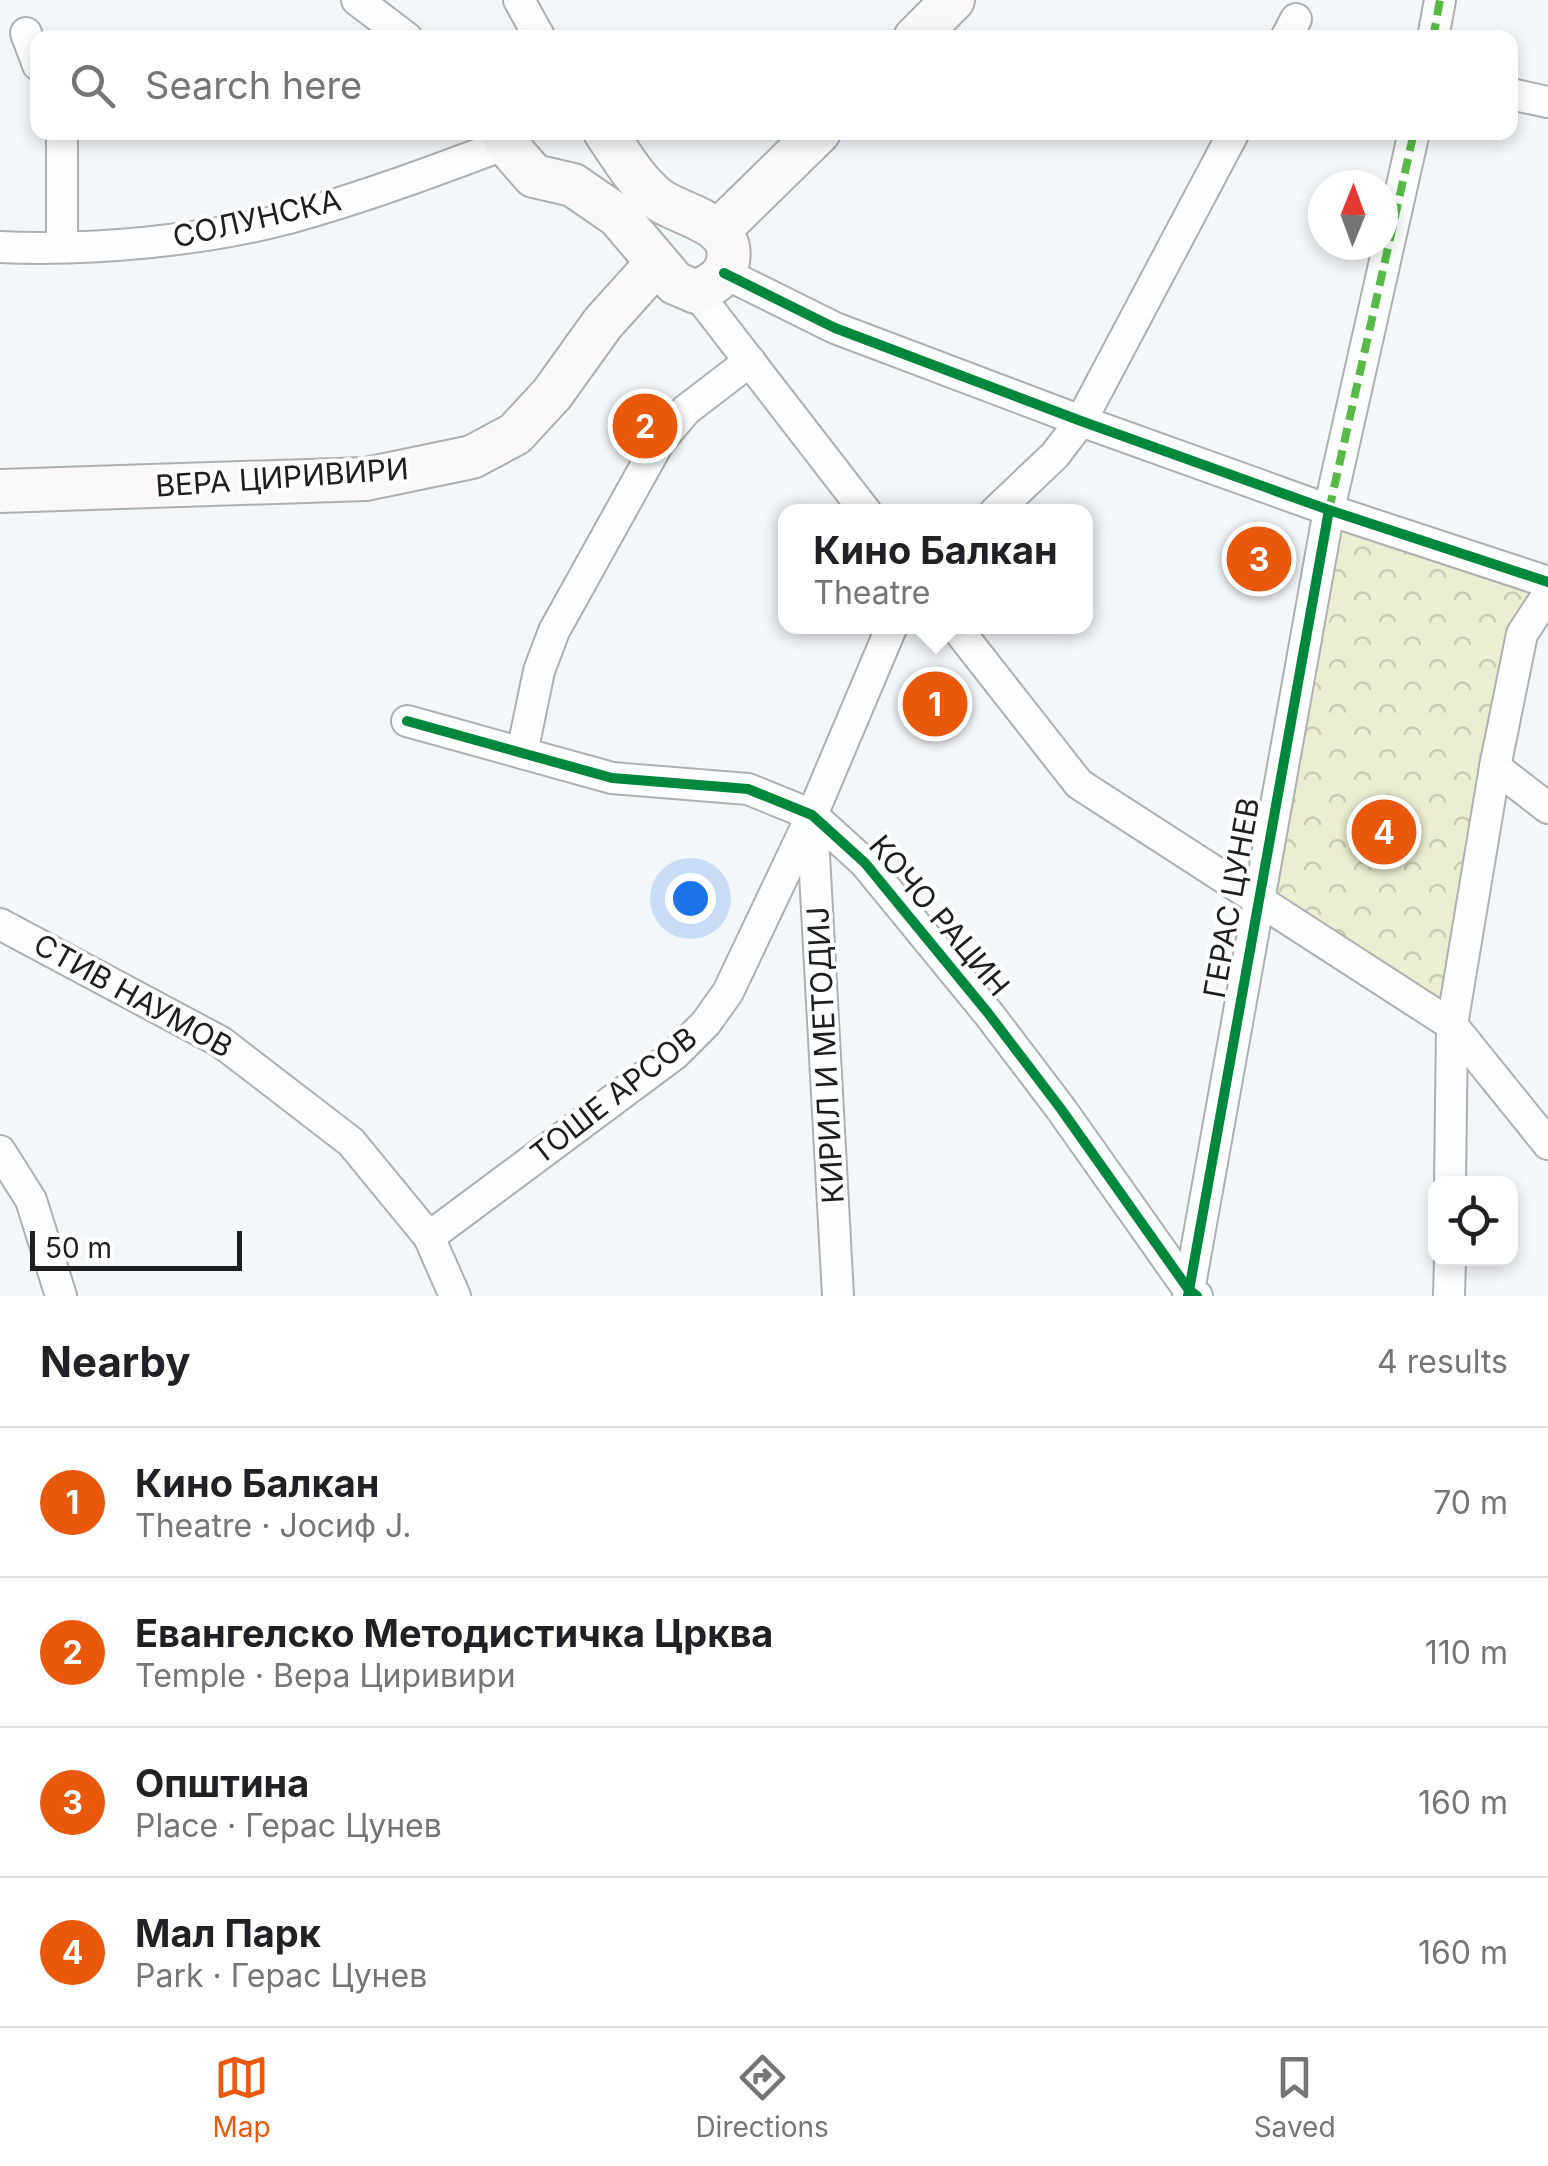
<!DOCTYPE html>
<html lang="en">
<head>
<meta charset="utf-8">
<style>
	:root { --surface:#fff; --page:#f2f2f2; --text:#202124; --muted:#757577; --line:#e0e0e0; --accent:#ea580c }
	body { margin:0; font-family:Inter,sans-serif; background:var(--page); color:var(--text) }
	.controls { position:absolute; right:30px; bottom:30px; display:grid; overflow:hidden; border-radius:20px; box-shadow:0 5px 15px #0003 }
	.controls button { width:90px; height:90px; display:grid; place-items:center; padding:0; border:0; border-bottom:2px solid var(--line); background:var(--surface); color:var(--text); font:50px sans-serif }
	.compass { position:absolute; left:1308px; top:170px; width:90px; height:90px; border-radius:50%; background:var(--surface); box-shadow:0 5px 15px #0003; rotate:1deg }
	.scale { position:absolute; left:30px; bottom:25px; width:212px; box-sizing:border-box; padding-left:10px; border:5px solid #1c1e20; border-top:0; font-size:28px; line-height:35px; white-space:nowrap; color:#1c1e20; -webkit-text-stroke:8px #fff; paint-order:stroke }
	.you { position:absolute; left:690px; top:898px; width:35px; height:35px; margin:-25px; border:8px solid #fff; border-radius:50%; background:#1a73e8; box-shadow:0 0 0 15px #1a73e833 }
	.badge { display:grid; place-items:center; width:65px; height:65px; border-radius:50%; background:var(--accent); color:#fff; font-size:32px; font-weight:700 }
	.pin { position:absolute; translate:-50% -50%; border:5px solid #fff; box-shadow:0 2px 10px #0006 }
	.popup { position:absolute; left:778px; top:504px; width:315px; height:130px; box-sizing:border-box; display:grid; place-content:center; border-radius:20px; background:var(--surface); filter:drop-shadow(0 2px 8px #0005); font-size:32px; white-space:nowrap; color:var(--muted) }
	.popup b { font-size:38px; color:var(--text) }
	.popup::after { content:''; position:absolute; left:50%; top:100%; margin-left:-20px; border:20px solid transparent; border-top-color:var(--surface) }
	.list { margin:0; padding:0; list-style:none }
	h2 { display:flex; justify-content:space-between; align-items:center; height:130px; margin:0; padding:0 40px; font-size:42px }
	h2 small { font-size:32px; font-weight:400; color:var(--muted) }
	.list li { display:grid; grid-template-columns:65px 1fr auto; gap:30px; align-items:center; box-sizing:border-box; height:150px; padding:0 40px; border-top:2px solid var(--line) }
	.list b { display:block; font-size:38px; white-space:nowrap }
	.list p { margin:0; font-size:32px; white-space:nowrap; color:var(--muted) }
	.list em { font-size:32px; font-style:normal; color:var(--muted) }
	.icon { flex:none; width:55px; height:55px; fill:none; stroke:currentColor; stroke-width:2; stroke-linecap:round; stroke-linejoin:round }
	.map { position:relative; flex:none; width:1548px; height:1296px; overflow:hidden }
	.search { position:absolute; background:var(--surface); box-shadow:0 5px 15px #0003; left:30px; right:30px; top:30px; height:110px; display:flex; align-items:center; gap:25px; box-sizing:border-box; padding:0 35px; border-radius:20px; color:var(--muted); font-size:38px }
	.sheet { height:730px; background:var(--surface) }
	nav { display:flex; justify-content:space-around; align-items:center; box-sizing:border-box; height:140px; border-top:2px solid var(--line); background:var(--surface); font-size:28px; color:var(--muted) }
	nav a { display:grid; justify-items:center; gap:5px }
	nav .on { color:var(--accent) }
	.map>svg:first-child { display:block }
	.park { fill:url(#park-crowns) }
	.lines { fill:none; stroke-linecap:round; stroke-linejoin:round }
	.street-casing { stroke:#adb0b1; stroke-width:34 }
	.secondary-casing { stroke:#adb0b1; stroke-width:46 }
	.street { stroke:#fdfefe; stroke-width:30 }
	.secondary { stroke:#faf8f8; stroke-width:42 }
	.quiet { stroke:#58b947; stroke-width:8; stroke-dasharray:15 8; stroke-linecap:butt }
	.cycleway-casing { stroke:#fff; stroke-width:16 }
	.cycleway { stroke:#00873e; stroke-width:10 }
	.labels { text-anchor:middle; stroke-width:8; stroke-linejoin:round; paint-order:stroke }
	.street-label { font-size:30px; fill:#1c1e20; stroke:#fff }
</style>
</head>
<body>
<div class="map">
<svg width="1548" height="1296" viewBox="0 0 1548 1296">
	<defs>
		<pattern id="park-crowns" width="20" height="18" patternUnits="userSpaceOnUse" patternTransform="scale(2.5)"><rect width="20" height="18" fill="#ebeed1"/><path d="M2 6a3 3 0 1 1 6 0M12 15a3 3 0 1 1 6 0" fill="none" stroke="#c9ccb3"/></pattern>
	</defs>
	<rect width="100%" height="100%" fill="#f4f7fa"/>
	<!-- park -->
	<path class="park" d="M1329,510L1536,577L1452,1025L1275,897Z"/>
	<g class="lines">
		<!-- street casing -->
		<g class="street-casing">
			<g id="street">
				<path d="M357,0L407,38"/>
				<path d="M519,0L540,38"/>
				<path d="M26,33L38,65"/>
				<path d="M1286,38L1296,19"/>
				<path d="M1433,38L1440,0"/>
				<path d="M1510,94L1548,102"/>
				<path d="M62,132V246"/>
				<path d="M0,247C90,251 202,241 289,218C362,198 434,171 506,144"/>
				<path d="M724,273L835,328L1081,421L1329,510L1548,582"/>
				<path d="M696,292L866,512"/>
				<path d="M995,512L1055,455L1081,421L1234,132"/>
				<path d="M955,626L1079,784L1452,1025L1548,1144"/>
				<path d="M407,721L612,778L748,789L812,815L865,863L988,1013L1061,1109L1189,1290L1197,1296"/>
				<path d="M522,753L539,671L554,631L659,442L686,410L750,361"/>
				<path d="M1495,767L1548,808"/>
				<path d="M812,818L838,1296"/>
				<path d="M0,924L221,1042L351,1142L429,1237L455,1296"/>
				<path d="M0,1151L31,1200L61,1296"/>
				<path d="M1450,1184L1452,1025L1495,767L1522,634L1548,594"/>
				<path d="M429,1237L675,1054L706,1023L728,992L812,815L892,626"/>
				<path d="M1188,1296L1329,510L1414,132"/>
				<path d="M1449,1296L1450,1258"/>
			</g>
		</g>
		<!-- secondary casing -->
		<g class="secondary-casing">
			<g id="secondary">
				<path d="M915,38L953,0"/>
				<path d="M503,132L506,144L534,176L573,185L618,216L675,283L696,292C711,285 725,278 728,261C735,222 681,216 658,199C637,183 620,154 605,132"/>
				<path d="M718,231L819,132"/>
				<path d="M0,491L366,479L472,457L515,434L552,394L603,323L657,263"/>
			</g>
		</g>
		<!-- street -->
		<use href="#street" class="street"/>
		<!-- secondary -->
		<use href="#secondary" class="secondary"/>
		<!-- quiet -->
		<g class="quiet">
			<path d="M1433,38L1440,0"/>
			<path d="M1329,510L1414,132"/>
		</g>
		<!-- cycleway casing -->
		<g class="cycleway-casing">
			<g id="cycleway">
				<path d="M724,273L835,328L1081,421L1329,510L1548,582"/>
				<path d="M407,721L612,778L748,789L812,815L865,863L988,1013L1061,1109L1189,1290L1197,1296"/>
				<path d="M1188,1296L1329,510"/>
			</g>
		</g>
		<!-- cycleway -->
		<use href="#cycleway" class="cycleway"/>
	</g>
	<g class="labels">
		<!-- street labels -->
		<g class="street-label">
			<text transform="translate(257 219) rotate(-13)" y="10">СОЛУНСКА</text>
			<text transform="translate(282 478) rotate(-4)" y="10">ВЕРА ЦИРИВИРИ</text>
			<text transform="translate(1232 898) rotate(-80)" y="10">ГЕРАС ЦУНЕВ</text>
			<text transform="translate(939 916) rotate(50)" y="10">КОЧО РАЦИН</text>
			<text transform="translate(133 996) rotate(29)" y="10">СТИВ НАУМОВ</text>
			<text transform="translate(826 1055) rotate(-93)" y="10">КИРИЛ И МЕТОДИЈ</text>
			<text transform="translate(614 1096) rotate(-38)" y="10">ТОШЕ АРСОВ</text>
		</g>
	</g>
</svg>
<div class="controls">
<button><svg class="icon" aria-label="locate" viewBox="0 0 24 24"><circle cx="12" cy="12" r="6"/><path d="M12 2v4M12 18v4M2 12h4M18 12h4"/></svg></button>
</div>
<svg class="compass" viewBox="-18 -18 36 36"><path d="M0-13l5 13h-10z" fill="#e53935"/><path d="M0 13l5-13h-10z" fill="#757577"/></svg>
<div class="scale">50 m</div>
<div class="you"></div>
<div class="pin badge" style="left:935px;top:704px">1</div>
<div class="popup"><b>Кино Балкан</b>Theatre</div>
<div class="pin badge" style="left:645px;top:426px">2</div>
<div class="pin badge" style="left:1259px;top:559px">3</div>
<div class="pin badge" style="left:1384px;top:832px">4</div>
<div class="search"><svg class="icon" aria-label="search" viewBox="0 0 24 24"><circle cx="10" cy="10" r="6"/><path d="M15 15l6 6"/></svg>Search here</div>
</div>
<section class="sheet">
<h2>Nearby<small>4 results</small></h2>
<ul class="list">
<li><span class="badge">1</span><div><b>Кино Балкан</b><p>Theatre · Јосиф Ј.</p></div><em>70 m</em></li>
<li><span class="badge">2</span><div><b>Евангелско Методистичка Црква</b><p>Temple · Вера Циривири</p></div><em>110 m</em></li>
<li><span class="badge">3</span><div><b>Општина</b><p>Place · Герас Цунев</p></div><em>160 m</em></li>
<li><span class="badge">4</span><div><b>Мал Парк</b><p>Park · Герас Цунев</p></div><em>160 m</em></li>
</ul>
</section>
<nav>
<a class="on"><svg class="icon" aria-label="map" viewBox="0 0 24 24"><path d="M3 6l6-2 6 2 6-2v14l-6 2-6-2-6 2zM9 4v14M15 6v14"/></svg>Map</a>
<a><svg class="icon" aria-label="directions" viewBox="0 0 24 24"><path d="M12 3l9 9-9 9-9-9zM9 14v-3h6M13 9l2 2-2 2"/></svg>Directions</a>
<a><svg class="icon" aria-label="saved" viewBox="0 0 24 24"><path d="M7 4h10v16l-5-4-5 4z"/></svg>Saved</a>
</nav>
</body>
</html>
